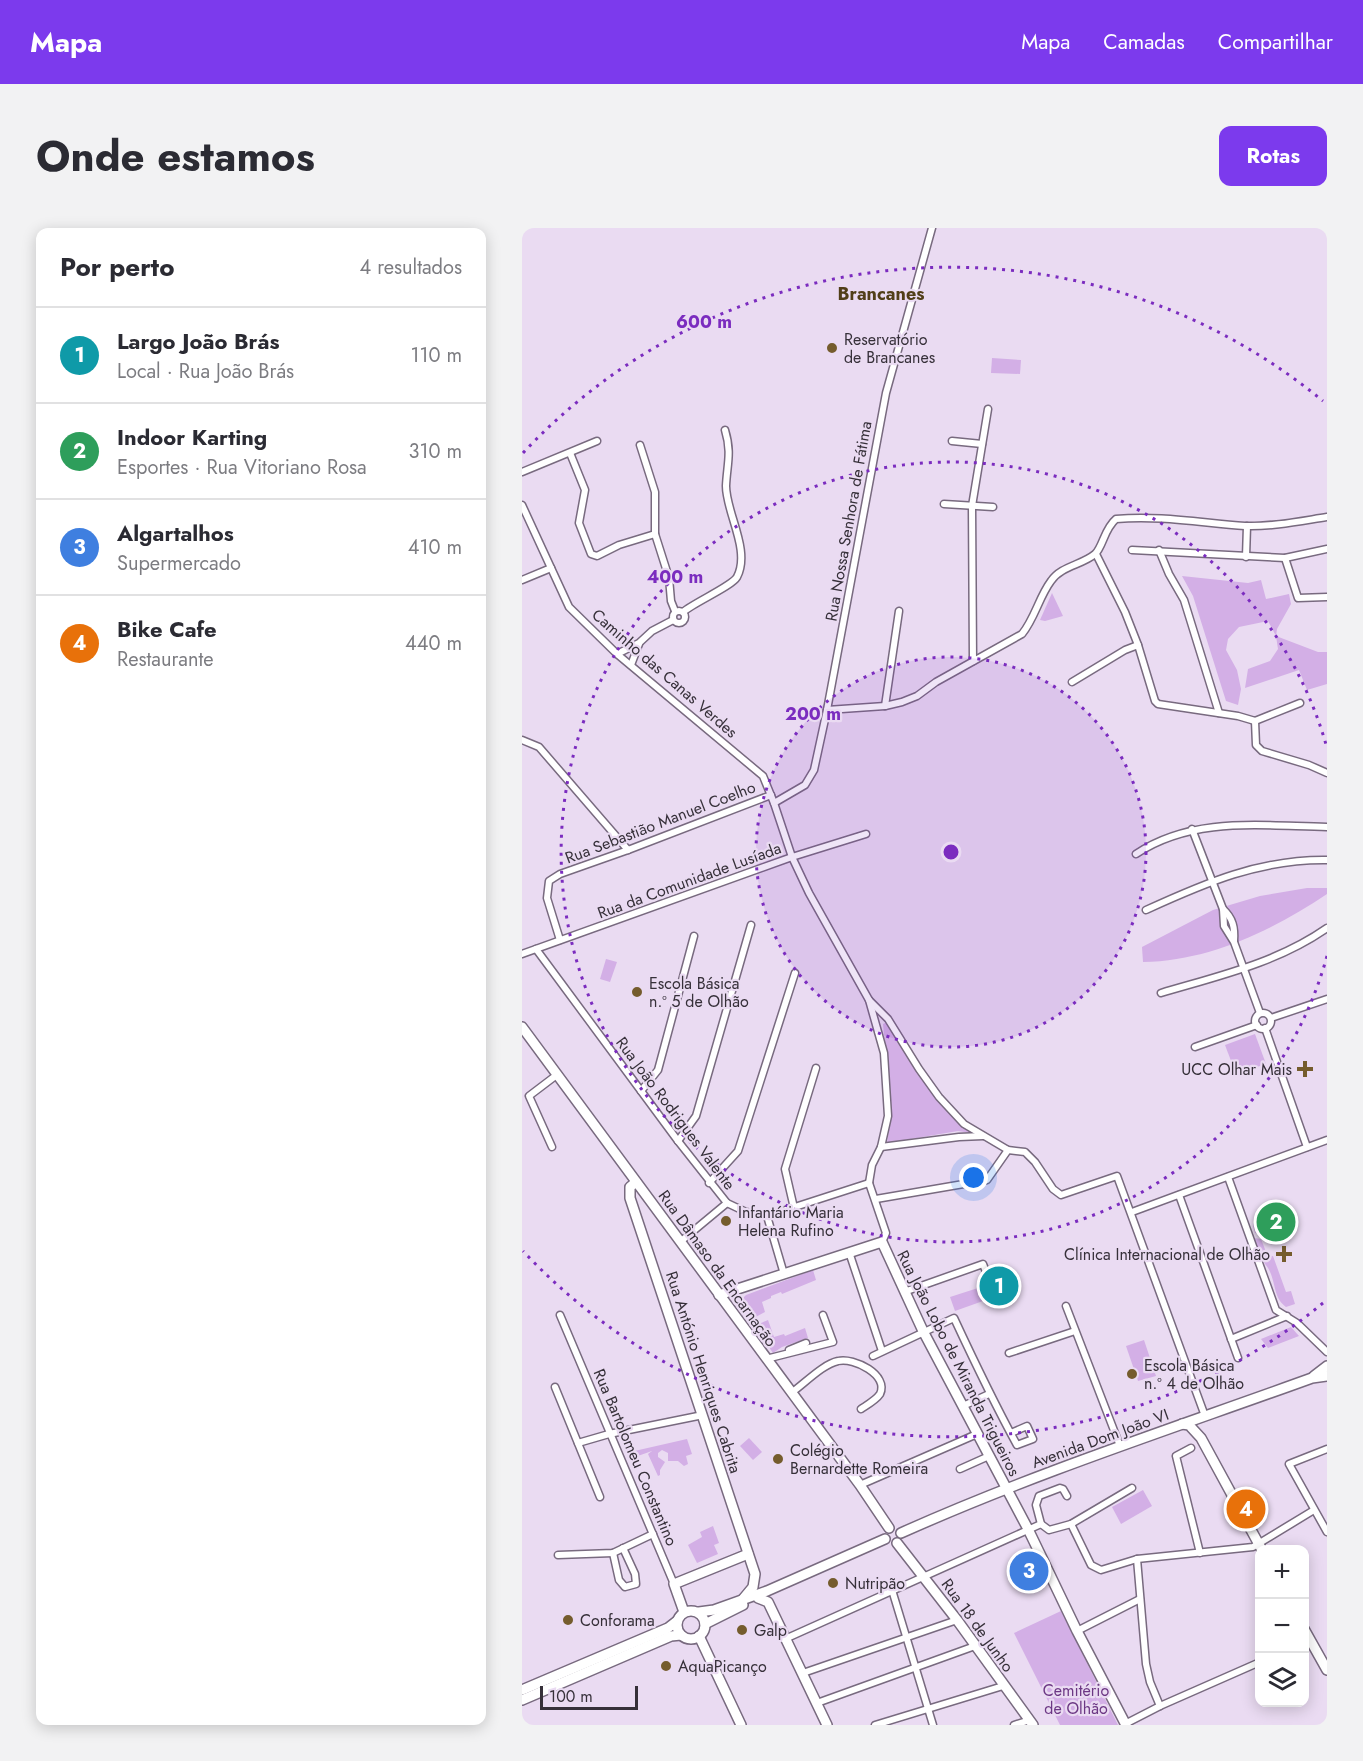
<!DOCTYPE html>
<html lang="pt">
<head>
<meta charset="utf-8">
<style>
	:root { --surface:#fff; --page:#f2f2f3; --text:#2b2b33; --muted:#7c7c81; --line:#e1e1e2; --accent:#7c3aed }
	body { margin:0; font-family:Jost,sans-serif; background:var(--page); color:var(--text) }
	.controls { position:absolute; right:18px; bottom:18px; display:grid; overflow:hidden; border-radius:12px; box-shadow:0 3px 15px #0003 }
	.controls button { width:54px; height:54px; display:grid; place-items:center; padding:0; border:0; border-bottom:2px solid var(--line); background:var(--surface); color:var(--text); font:30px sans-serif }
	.scale { position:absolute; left:18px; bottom:15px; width:98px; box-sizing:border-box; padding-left:6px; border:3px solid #363039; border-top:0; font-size:16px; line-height:21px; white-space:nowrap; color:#363039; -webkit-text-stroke:4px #eadbf2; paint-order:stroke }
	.you { position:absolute; left:452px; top:950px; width:21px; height:21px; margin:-15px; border:4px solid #fff; border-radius:50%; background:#1a73e8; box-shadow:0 0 0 9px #1a73e833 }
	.badge { display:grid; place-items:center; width:39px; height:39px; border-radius:50%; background:var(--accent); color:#fff; font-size:20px; font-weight:700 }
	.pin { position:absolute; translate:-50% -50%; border:3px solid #fff; box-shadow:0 2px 6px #0006 }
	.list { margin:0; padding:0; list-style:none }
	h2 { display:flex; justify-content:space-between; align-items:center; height:78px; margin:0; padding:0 24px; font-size:26px }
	h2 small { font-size:20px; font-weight:400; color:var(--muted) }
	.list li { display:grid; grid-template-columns:39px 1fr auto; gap:18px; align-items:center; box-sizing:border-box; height:96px; padding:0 24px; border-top:2px solid var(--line) }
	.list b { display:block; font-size:22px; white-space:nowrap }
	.list p { margin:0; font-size:20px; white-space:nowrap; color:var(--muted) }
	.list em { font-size:20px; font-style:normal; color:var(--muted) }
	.icon { flex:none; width:33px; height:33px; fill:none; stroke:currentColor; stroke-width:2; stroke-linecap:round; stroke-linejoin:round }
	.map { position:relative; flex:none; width:805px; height:1497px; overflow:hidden; border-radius:12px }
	header { display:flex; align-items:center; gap:36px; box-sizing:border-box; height:84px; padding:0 30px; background:var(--accent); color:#fff }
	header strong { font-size:28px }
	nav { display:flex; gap:33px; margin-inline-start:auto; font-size:21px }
	.intro { display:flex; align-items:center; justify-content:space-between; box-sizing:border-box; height:144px; padding:0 36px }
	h1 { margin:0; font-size:42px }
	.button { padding:15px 27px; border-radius:12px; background:var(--accent); color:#fff; font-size:21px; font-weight:700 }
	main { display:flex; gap:36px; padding:0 36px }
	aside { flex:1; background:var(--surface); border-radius:12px; box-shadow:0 3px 15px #0003 }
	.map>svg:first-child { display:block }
	.green { fill:#d3afe6 }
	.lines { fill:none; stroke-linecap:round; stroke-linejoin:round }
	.street-casing { stroke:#786a7f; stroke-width:9 }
	.secondary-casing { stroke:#786a7f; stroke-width:12 }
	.street { stroke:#fff; stroke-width:6 }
	.secondary { stroke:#fff; stroke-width:9 }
	.ring { fill:none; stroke:#7b2cbf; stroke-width:3; stroke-dasharray:3 6 }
	.poi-dot { fill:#755c2d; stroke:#eadbf2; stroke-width:2 }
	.labels { text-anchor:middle; stroke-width:4.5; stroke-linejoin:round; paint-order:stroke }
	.poi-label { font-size:16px; fill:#363039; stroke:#eadbf2; text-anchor:start }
	.street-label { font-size:16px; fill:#363039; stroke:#eadbf2 }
	.park-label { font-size:16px; fill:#6c3784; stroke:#eadbf2 }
	.neighbourhood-label { font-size:18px; font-weight:bold; fill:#513e18; stroke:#eadbf2 }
	.centre { fill:#7b2cbf; stroke:#eadbf2; stroke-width:3 }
	.ring-label { font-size:18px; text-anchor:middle; font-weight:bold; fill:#7b2cbf; stroke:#eadbf2; stroke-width:4.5; stroke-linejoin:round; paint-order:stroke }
</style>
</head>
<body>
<header>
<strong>Mapa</strong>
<nav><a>Mapa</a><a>Camadas</a><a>Compartilhar</a></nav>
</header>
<div class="intro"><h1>Onde estamos</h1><a class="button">Rotas</a></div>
<main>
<aside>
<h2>Por perto<small>4 resultados</small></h2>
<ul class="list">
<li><span class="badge" style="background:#0f9aa8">1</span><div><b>Largo João Brás</b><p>Local · Rua João Brás</p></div><em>110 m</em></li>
<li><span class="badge" style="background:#2e9e5b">2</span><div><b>Indoor Karting</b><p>Esportes · Rua Vitoriano Rosa</p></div><em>310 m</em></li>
<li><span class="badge" style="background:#3f7fe0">3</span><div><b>Algartalhos</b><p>Supermercado</p></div><em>410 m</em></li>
<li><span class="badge" style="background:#e8710a">4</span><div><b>Bike Cafe</b><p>Restaurante</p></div><em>440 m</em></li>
</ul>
</aside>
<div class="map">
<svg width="805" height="1497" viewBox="0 0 805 1497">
	<rect width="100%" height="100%" fill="#eadbf2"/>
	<!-- green -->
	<g class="green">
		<path d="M470,130L499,132L498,146L469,145Z"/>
		<path d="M660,348L726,355L739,352L744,371L767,366L769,376L755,401L754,408L796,424H805V456L785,462L777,442L723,460L726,441L748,433L756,421L754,408L746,393L717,399L706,411L704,422L715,442L719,461L716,477L704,473L671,368Z"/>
		<path d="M530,365L541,388L523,393L518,392Z"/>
		<path d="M785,660H805V666C751,702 688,733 621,734L620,719L691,682L738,668Z"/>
		<path d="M84,731L95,734L88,754L78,751Z"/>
		<path d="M365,794C388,832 414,877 449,905L436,903L365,915L369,889L361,796Z"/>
		<path d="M733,806L744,836L714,846L703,817Z"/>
		<path d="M742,989L746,1000L741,1001L744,1009L733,1005L731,998L733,992Z"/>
		<path d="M732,1010L739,1011L746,1029L751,1028L764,1064L769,1063L773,1076L764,1079C751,1070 754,1053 746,1040C739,1031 734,1022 732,1010Z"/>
		<path d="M291,1042L294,1052L260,1066L259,1064L249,1068V1070L240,1074L243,1084L228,1092L220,1082V1071L224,1067Z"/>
		<path d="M456,1060L461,1073L433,1083L428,1069Z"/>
		<path d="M246,1092L252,1109L262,1106L263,1108L283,1100L286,1110L260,1119L251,1125L232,1098Z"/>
		<path d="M769,1099L777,1108L746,1120L739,1111Z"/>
		<path d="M622,1112L634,1148L616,1153L604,1118Z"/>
		<path d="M227,1210L240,1224L231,1232L218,1218Z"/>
		<path d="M165,1211L170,1226L164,1228L166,1236L162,1238L156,1233H146V1225L140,1222L136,1225V1229L143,1234L138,1242V1247L136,1248L126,1226L130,1223L110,1230L108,1224Z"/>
		<path d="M621,1262L630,1278L599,1296L590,1279Z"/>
		<path d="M191,1298L197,1315L192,1317L196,1326L175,1335L166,1317L180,1309L178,1304Z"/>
		<path d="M539,1383L596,1497H538L492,1405Z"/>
	</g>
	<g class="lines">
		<!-- street casing -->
		<g class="street-casing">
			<g id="street">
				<path d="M430,213L460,216"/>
				<path d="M118,217L133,264V306L147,350L149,373L153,383"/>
				<path d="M48,225L63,262L57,295L69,326L75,328L97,317L133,306"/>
				<path d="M0,244L75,213"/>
				<path d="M422,276L471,279"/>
				<path d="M0,277L47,379L95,426L241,548L252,575L270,629L287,665L347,772L362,825L366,888L359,919L350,937L347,955"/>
				<path d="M610,322L763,330L805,321"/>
				<path d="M637,322L647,346L662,372L697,485"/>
				<path d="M574,326L603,384L616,417L633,473L636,476L716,488L733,493"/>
				<path d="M724,329L725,298"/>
				<path d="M763,330L776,370L805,369"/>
				<path d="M0,352L29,340"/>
				<circle cx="157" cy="389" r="6"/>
				<path d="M161,384C173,374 210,358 215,349C229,322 204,285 204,258C205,236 210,225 203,202"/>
				<path d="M95,426L117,415L130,403L151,392"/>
				<path d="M451,433L450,278L466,181"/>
				<path d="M109,437L117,416"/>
				<path d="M550,454L603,422L616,417"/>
				<path d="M363,478L377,383"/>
				<path d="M305,482L363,478L380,474L395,468L414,454L500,406C513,390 517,369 529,353C539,338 560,337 573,326C581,319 582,301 594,291C637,287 680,295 723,298C750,299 779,293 805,289"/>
				<path d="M733,493L734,517L740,523L787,537L805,545"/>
				<path d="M733,493L778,475"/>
				<path d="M0,512L17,519L106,622"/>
				<path d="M252,575L283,557L292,542L305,482L364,165L410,0"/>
				<path d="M670,601L701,681L702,698L712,714L738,785"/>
				<path d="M614,626C671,588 740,598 805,599"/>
				<path d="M701,681C711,690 713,700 712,713"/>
				<path d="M624,682C683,655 738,631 805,632"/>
				<path d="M38,712L25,670L27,653L38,646L106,622L249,567"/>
				<path d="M14,721L156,913L205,975L224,984L245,988L347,955"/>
				<path d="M0,726L270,629L344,606"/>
				<path d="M639,765C696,748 755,735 805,700"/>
				<path d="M347,772L366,791L397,841L417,869L442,896L486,922L503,924L513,934L531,961L539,967L595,948L683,1188"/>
				<circle cx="741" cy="793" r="8"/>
				<path d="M749,790L805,771"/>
				<path d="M743,800L785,919"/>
				<path d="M673,819L735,797"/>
				<path d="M119,863L136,842L172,708"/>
				<path d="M156,913L174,888L229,697"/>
				<path d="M30,919L7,868L36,846"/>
				<path d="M359,919L437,909L461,908"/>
				<path d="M706,949L754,1082L775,1095L805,1124"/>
				<path d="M187,955L216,923L273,745"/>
				<path d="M347,955L364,1005L360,1014"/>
				<path d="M657,967L716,1130"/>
				<path d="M354,971L465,952L486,922"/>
				<path d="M272,980L263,941L294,840"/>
				<path d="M610,984L805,912"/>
				<path d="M245,988L262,1046"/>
				<path d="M158,1014L205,975"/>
				<path d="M327,1024L360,1123"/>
				<path d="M382,1064L461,1036L471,1062L484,1057"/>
				<path d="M544,1078L598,1218"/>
				<path d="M38,1087L152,1356"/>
				<path d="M709,1111L765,1088"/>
				<path d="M267,1122L284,1115"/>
				<path d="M487,1125L553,1103"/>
				<path d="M351,1128L432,1090C452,1133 472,1175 495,1217L511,1211L505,1198L489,1205"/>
				<path d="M244,1131L311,1114L301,1087"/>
				<path d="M33,1159L78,1269"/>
				<path d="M269,1165C282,1156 301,1136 316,1133C332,1129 367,1147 358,1166C354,1172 345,1177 339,1181"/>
				<path d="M441,1178L467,1166"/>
				<path d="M56,1215L87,1206L181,1187"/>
				<path d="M669,1220L654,1228L678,1325"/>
				<path d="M805,1221L767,1236L805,1304"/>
				<path d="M438,1241L467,1228"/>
				<path d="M338,1257L455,1206"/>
				<path d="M519,1296L514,1277L517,1268L538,1260L541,1261L545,1268"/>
				<path d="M549,1296L569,1337L579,1342L615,1331L731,1319L792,1282"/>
				<path d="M91,1325L97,1352L103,1359L114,1356L113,1346L101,1320"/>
				<path d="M36,1327L91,1325L131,1306"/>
				<path d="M615,1331L624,1436L628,1454L638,1478"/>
				<path d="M370,1362L411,1497"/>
				<path d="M555,1403L618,1371"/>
				<path d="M263,1411L519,1296L527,1302L549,1296L610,1260"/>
				<path d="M281,1445L435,1392"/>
				<path d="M295,1475L453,1418"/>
				<path d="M603,1496L638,1478L738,1434"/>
				<path d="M353,1497L481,1458"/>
				<path d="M492,1497L508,1492"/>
			</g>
		</g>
		<!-- secondary casing -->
		<g class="secondary-casing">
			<g id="secondary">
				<path d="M0,799L338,1257L367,1300"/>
				<path d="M114,954L108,959V970L233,1346L231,1359L221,1371"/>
				<path d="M197,1067L360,1014L401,1103L506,1301L555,1403L604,1497"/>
				<path d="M792,1148L805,1138"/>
				<path d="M660,1196L667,1197L679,1210L740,1322"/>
				<path d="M379,1305C513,1245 652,1200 790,1150L805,1148"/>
				<path d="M375,1315L435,1392L511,1497"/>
				<path d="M236,1370L246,1374L305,1497"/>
				<circle cx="169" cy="1397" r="14"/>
				<path d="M162,1384L152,1356L226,1326"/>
				<path d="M177,1384L192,1382L245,1363L363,1311"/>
				<path d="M183,1396L221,1377"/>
				<path d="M782,1401L805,1442"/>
				<path d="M177,1408L219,1497"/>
				<path d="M0,1462L146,1400L155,1393"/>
				<path d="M0,1472L149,1408L159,1407"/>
			</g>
		</g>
		<!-- street -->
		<use href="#street" class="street"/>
		<!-- secondary -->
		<use href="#secondary" class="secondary"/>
	</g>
	<!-- distance rings -->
	<circle cx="429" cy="624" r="195" fill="#7b2cbf" fill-opacity=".12"/>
	<g class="ring">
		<circle cx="429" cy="624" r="195"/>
		<path d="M805 728A390 390 0 1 1 805 520"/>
		<path d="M801 1075A585 585 0 0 1 1 1023M1 225A585 585 0 0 1 801 173"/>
	</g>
	<!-- markers -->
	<g class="poi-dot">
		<circle cx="310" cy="120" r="6"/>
		<circle cx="115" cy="764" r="6"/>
		<path d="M780 832h6v6h6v6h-6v6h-6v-6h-6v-6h6z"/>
		<circle cx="204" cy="993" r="6"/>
		<path d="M759 1017h6v6h6v6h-6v6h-6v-6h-6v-6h6z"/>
		<circle cx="610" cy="1146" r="6"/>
		<circle cx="256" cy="1231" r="6"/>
		<circle cx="311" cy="1355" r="6"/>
		<circle cx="46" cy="1392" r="6"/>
		<circle cx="220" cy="1402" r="6"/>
		<circle cx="144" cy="1438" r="6"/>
	</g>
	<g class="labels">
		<!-- poi labels -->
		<g class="poi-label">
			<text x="322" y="117">Reservatório<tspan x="322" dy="18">de Brancanes</tspan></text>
			<text x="127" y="761">Escola Básica<tspan x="127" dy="18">n.º 5 de Olhão</tspan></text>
			<text x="770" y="847" text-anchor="end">UCC Olhar Mais</text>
			<text x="216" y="990">Infantário Maria<tspan x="216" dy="18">Helena Rufino</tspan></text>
			<text x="748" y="1032" text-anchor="end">Clínica Internacional de Olhão</text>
			<text x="622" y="1143">Escola Básica<tspan x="622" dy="18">n.º 4 de Olhão</tspan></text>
			<text x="268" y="1228">Colégio<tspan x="268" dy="18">Bernardette Romeira</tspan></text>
			<text x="323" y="1361">Nutripão</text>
			<text x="58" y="1398">Conforama</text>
			<text x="232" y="1408">Galp</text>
			<text x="156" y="1444">AquaPicanço</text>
		</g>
		<!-- street labels -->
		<g class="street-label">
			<text transform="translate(326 293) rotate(-80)" y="6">Rua Nossa Senhora de Fátima</text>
			<text transform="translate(143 445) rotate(41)" y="6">Caminho das Canas Verdes</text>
			<text transform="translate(138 594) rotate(-21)" y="6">Rua Sebastião Manuel Coelho</text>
			<text transform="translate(167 652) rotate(-20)" y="6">Rua da Comunidade Lusíada</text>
			<text transform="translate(154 885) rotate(53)" y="6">Rua João Rodrigues Valente</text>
			<text transform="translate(196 1040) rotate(54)" y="6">Rua Dâmaso da Encarnação</text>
			<text transform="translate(437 1135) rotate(63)" y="6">Rua João Lobo de Miranda Trigueiros</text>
			<text transform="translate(182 1144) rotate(72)" y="6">Rua António Henriques Cabrita</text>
			<text transform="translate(578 1210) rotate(-20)" y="6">Avenida Dom João VI</text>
			<text transform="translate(114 1229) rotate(67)" y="6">Rua Bartolomeu Constantino</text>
			<text transform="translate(456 1397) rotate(54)" y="6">Rua 18 de Junho</text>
		</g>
		<!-- park labels -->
		<g class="park-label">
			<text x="554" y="1468">Cemitério<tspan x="554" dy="18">de Olhão</tspan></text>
		</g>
		<!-- neighbourhood labels -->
		<g class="neighbourhood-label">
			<text x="359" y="72">Brancanes</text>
		</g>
	</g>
	<circle cx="429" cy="624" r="9" class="centre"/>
	<g class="ring-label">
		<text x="182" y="100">600 m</text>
		<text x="153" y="355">400 m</text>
		<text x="291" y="492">200 m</text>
	</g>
</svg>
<div class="controls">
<button>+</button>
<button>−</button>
<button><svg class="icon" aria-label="layers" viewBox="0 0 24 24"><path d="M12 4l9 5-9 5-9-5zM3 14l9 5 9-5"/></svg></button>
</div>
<div class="scale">100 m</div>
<div class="you"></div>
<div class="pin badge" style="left:477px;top:1058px;background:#0f9aa8">1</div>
<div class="pin badge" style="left:754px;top:994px;background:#2e9e5b">2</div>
<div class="pin badge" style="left:507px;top:1343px;background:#3f7fe0">3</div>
<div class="pin badge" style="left:724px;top:1281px;background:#e8710a">4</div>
</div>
</main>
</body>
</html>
